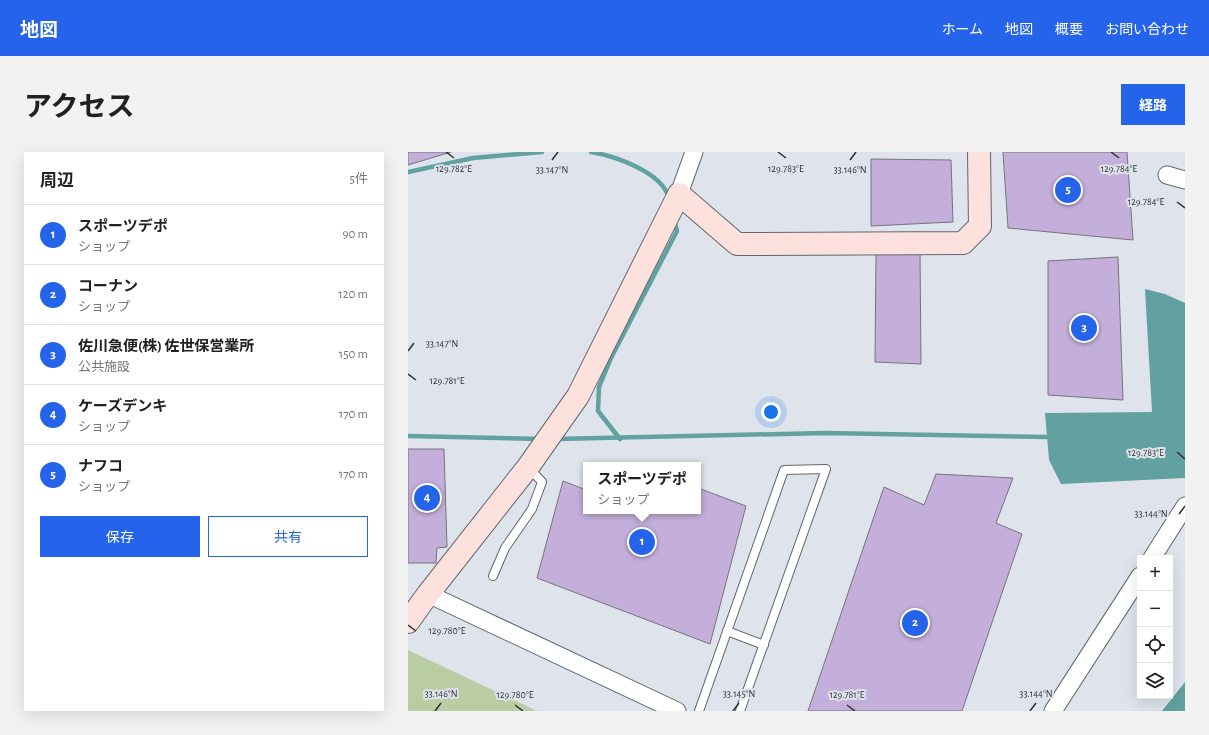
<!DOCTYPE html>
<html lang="ja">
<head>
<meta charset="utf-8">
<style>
	:root { --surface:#fff; --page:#f2f2f2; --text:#202124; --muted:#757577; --line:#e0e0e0; --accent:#2563eb }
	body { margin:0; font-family:"Alegreya Sans","Noto Sans JP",sans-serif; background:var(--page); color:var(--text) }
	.controls { position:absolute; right:12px; bottom:12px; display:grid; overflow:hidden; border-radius:0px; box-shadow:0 4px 16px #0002 }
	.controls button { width:36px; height:36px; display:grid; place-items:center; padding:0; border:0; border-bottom:1px solid var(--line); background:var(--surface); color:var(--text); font:20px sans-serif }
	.you { position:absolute; left:363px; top:260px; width:14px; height:14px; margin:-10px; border:3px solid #fff; border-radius:50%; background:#1a73e8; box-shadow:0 0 0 6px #1a73e833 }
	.badge { display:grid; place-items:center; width:26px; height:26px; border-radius:50%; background:var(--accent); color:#fff; font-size:13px; font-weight:700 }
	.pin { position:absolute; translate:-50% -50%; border:2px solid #fff; box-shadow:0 1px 4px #0006 }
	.popup { position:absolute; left:175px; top:310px; width:118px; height:52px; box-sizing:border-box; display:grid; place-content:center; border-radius:0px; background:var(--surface); filter:drop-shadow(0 1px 3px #0005); font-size:13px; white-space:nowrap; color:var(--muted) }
	.popup b { font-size:15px; color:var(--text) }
	.popup::after { content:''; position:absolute; left:50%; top:100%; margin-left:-8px; border:8px solid transparent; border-top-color:var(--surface) }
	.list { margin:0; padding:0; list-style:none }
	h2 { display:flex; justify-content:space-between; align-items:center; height:52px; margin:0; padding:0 16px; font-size:17px }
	h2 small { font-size:13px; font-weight:400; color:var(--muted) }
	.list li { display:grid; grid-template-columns:26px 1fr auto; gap:12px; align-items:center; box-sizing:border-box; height:60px; padding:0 16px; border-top:1px solid var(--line) }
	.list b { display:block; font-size:15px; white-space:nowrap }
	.list p { margin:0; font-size:13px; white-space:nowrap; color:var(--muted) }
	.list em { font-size:13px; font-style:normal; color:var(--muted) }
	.actions { display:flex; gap:8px; padding:12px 16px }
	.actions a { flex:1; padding:9px 0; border:1px solid var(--accent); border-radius:0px; text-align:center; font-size:14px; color:var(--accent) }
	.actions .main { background:var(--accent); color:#fff }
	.icon { flex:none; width:22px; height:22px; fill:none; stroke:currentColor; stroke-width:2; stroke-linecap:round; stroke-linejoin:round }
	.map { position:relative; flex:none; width:777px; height:559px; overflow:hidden; border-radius:0px }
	header { display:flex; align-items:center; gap:24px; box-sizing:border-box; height:56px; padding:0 20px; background:var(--accent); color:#fff }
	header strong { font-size:19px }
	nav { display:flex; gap:22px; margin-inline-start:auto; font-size:14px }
	.intro { display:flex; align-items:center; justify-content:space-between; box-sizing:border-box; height:96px; padding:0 24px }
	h1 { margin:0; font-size:28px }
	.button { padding:10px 18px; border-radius:0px; background:var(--accent); color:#fff; font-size:14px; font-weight:700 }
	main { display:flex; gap:24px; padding:0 24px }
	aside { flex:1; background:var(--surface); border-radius:0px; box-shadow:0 4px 16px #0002 }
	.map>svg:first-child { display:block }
	.green { fill:#b9cca2 }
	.water { fill:#61a1a0 }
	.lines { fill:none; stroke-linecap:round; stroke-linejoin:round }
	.stream { stroke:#61a1a0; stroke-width:4.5 }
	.building { fill:#c4aeda; stroke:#77737b }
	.lane-casing { stroke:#62676e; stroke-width:10 }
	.street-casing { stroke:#62676e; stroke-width:19 }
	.secondary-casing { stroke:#62676e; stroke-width:24 }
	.lane { stroke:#fff; stroke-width:8 }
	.street { stroke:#fff; stroke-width:17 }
	.secondary { stroke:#fce1dc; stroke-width:22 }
	.ticks { fill:none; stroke:#2d2f32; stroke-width:1.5 }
	.ticks-label { font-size:10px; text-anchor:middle; fill:#2d2f32; stroke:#dfe4ec; stroke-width:4; stroke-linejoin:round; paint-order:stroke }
</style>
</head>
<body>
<header>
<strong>地図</strong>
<nav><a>ホーム</a><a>地図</a><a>概要</a><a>お問い合わせ</a></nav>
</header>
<div class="intro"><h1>アクセス</h1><a class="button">経路</a></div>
<main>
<aside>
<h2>周辺<small>5件</small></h2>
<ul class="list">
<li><span class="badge">1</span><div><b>スポーツデポ</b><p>ショップ</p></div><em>90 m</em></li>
<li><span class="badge">2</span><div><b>コーナン</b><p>ショップ</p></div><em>120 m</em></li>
<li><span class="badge">3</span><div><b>佐川急便(株) 佐世保営業所</b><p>公共施設</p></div><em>150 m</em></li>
<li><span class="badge">4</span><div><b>ケーズデンキ</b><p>ショップ</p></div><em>170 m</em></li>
<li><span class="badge">5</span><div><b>ナフコ</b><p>ショップ</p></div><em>170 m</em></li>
</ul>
<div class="actions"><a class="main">保存</a><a>共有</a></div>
</aside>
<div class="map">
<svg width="777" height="559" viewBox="0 0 777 559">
	<rect width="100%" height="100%" fill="#dfe4ec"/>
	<!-- green -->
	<path class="green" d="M0,498L129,559H0Z"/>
	<!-- water -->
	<g class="water">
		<path d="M737,137L757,142L777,151V326L653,332L641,308L637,261L744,260Z"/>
		<path d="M777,530V559H754Z"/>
	</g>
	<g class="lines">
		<!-- stream -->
		<g class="stream">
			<path d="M183,0C207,4 254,20 261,46"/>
			<path d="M0,20L65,6L134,0"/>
			<path d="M0,284L132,287"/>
			<path d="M148,287L417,281L639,285"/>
			<path d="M212,287L190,259L191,235L203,206L269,79L266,69"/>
		</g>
	</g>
	<!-- building -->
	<g class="building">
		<path d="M0,0H43L0,13Z"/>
		<path d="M595,0H719L725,88L600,76Z"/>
		<path d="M463,7L543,8L545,70L463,74Z"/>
		<path d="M468,102H512L513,212L467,210Z"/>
		<path d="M710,105L715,248L640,243V109Z"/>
		<path d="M0,297H36L39,395L29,396L28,411H0Z"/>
		<path d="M528,322L605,326L588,371L614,382L554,559H400L476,335L516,353Z"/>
		<path d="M155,329L178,338V359H290V336L338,354L302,492L129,426Z"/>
	</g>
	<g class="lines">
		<!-- lane casing -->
		<g class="lane-casing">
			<g id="lane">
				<path d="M85,424L97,396L124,357L134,330L121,316"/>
				<path d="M319,479L356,493"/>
				<path d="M291,559L376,318L418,317L332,559"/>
			</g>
		</g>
		<!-- street casing -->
		<g class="street-casing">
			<g id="street">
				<path d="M759,23L777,28"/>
				<path d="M271,42L286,0"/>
				<path d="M744,406L777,354"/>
				<path d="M20,442L269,559"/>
				<path d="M645,559L732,424"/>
			</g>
		</g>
		<!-- secondary casing -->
		<g class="secondary-casing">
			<path id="secondary" d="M0,470L20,442L120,315L170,244L271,42L329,92L555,91L572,74L571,0"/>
		</g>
		<!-- lane -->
		<use href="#lane" class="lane"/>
		<!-- street -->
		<use href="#street" class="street"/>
		<!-- secondary -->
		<use href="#secondary" class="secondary"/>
	</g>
	<!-- ticks -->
	<path class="ticks" d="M38,0L46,6M370,0L378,6M703,0L711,6M144,8L150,0M442,8L448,0M769,50L777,56M0,199L6,191M0,222L8,228M769,300L777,307M771,362L777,354M0,473L8,479M107,553L115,559M439,553L447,559M27,559L33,551M325,559L331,551M622,559L628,551"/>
	<g class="ticks-label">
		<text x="46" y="20">129.782°E</text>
		<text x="378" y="20">129.783°E</text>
		<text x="711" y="20">129.784°E</text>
		<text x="144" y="21">33.147°N</text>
		<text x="442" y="21">33.146°N</text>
		<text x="738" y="53">129.784°E</text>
		<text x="34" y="195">33.147°N</text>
		<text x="39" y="232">129.781°E</text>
		<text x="738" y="304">129.783°E</text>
		<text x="743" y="365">33.144°N</text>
		<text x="39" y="482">129.780°E</text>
		<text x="33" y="545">33.146°N</text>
		<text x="331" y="545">33.145°N</text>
		<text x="628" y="545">33.144°N</text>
		<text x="107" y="546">129.780°E</text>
		<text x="439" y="546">129.781°E</text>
	</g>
</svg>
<div class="controls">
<button>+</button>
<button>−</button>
<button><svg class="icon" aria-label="locate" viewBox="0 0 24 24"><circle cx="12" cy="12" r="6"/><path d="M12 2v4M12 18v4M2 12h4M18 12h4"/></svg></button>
<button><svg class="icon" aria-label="layers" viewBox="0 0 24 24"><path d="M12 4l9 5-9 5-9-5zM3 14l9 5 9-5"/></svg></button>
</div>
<div class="you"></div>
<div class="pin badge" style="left:234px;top:390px">1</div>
<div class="popup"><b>スポーツデポ</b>ショップ</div>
<div class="pin badge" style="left:507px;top:471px">2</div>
<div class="pin badge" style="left:676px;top:176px">3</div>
<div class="pin badge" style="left:19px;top:346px">4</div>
<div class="pin badge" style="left:660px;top:38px">5</div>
</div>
</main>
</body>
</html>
